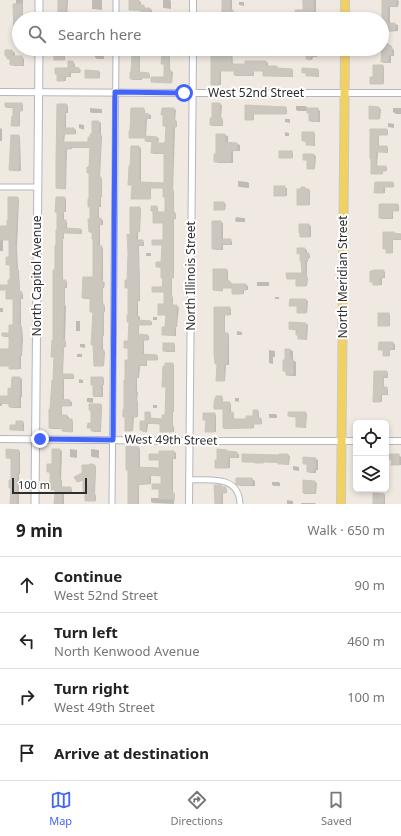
<!DOCTYPE html>
<html lang="en">
<head>
<meta charset="utf-8">
<style>
	:root { --surface:#fff; --page:#f2f2f2; --text:#222; --muted:#767676; --line:#e0e0e0; --accent:#4264fb }
	body { margin:0; font-family:"Noto Sans",sans-serif; background:var(--page); color:var(--text) }
	.controls { position:absolute; right:12px; bottom:12px; display:grid; overflow:hidden; border-radius:6px; box-shadow:0 2px 6px #0003 }
	.controls button { width:36px; height:36px; display:grid; place-items:center; padding:0; border:0; border-bottom:1px solid var(--line); background:var(--surface); color:var(--text); font:20px sans-serif }
	.scale { position:absolute; left:12px; bottom:10px; width:75px; box-sizing:border-box; padding-left:4px; border:2px solid #2e2e2e; border-top:0; font-size:11px; line-height:14px; white-space:nowrap; color:#2e2e2e; -webkit-text-stroke:3px #fff; paint-order:stroke }
	.stop { position:absolute; width:12px; height:12px; margin:-9px; border:3px solid #4264fb; border-radius:50%; background:#fff }
	.stop.end { background:#4264fb; border-color:#fff; box-shadow:0 1px 4px #0008 }
	.list { margin:0; padding:0; list-style:none }
	h2 { display:flex; justify-content:space-between; align-items:center; height:52px; margin:0; padding:0 16px; font-size:17px }
	h2 small { font-size:13px; font-weight:400; color:var(--muted) }
	.list li { display:grid; grid-template-columns:26px 1fr auto; gap:12px; align-items:center; box-sizing:border-box; height:56px; padding:0 16px; border-top:1px solid var(--line) }
	.list b { display:block; font-size:15px; white-space:nowrap }
	.list p { margin:0; font-size:13px; white-space:nowrap; color:var(--muted) }
	.list em { font-size:13px; font-style:normal; color:var(--muted) }
	.icon { flex:none; width:22px; height:22px; fill:none; stroke:currentColor; stroke-width:2; stroke-linecap:round; stroke-linejoin:round }
	.map { position:relative; flex:none; width:401px; height:504px; overflow:hidden }
	.search { position:absolute; background:var(--surface); box-shadow:0 2px 6px #0003; left:12px; right:12px; top:12px; height:44px; display:flex; align-items:center; gap:10px; box-sizing:border-box; padding:0 14px; border-radius:22px; color:var(--muted); font-size:15px }
	.sheet { height:276px; background:var(--surface) }
	nav { display:flex; justify-content:space-around; align-items:center; box-sizing:border-box; height:56px; border-top:1px solid var(--line); background:var(--surface); font-size:11px; color:var(--muted) }
	nav a { display:grid; justify-items:center; gap:2px }
	nav .on { color:var(--accent) }
	.map>svg:first-child { display:block }
	.shadow { fill:#0003 }
	.building { fill:#cbc7bf; stroke:#cbc5ba }
	.lines { fill:none; stroke-linecap:round; stroke-linejoin:round }
	.minor-casing { stroke:#b4b7c1; stroke-width:7 }
	.tertiary-casing { stroke:#b4b7c1; stroke-width:8 }
	.secondary-casing { stroke:#b4b7c1; stroke-width:9 }
	.primary-casing { stroke:#c9c9c9; stroke-width:10 }
	.minor { stroke:#fff; stroke-width:5 }
	.tertiary { stroke:#fff; stroke-width:6 }
	.secondary { stroke:#fff; stroke-width:7 }
	.primary { stroke:#f2d163; stroke-width:8 }
	.route { stroke:#4264fb; stroke-width:5 }
	.labels { text-anchor:middle; stroke-width:4; stroke-linejoin:round; paint-order:stroke }
	.street-label { font-size:12px; fill:#2e2e2e; stroke:#fff }
</style>
</head>
<body>
<div class="map">
<svg width="401" height="504" viewBox="0 0 401 504">
	<rect width="100%" height="100%" fill="#efe9e1"/>
	<!-- shadow -->
	<g class="shadow">
		<path d="M16,0H23V19H19V43L15,42Z"/>
		<path d="M57,0H68L67,19H59V1Z"/>
		<path d="M92,0H102V10L94,9H92Z"/>
		<path d="M163,0H170L171,1V9L164,8H163Z"/>
		<path d="M223,0H232V11L234,12V19H224Z"/>
		<path d="M302,0H316V15H313V19H305V17H298L296,15L304,11V3Z"/>
		<path d="M383,0H397L399,1L398,7H390V24H395L398,25V31L385,32L382,30Z"/>
		<path d="M139,1L141,2V6L145,7V9H150L152,10V14H143L142,13V11L132,10H130Z"/>
		<path d="M239,2H244V6L239,5Z"/>
		<path d="M155,16H159V19H154Z"/>
		<path d="M389,45L392,46V48L394,50V56H391V63H384L382,61Z"/>
		<path d="M95,49H103L104,50V59H97L95,57Z"/>
		<path d="M131,49H140V73L149,74L150,75V78H142V80H133L131,79L133,55H131Z"/>
		<path d="M214,49H232L233,65H246V62H266L268,63V67H277L278,68V69L292,70H293V77L265,76L264,75V71H254V76H236L235,75V71H221V85H214L212,84Z"/>
		<path d="M305,49H318L317,57H313L312,60L307,59V56L305,55Z"/>
		<path d="M6,51H12L15,53V57H22L24,59V66H14L11,64V60L8,58Z"/>
		<rect x="154" y="51" width="5" height="3"/>
		<path d="M64,53L65,54V60H56L55,59Z"/>
		<path d="M169,55L170,56V71L173,72L172,83L154,82H152L165,78V64L162,63Z"/>
		<path d="M73,62L75,64V68L81,70L80,73H71V77H66V81H60L58,80V75L56,74L69,69Z"/>
		<path d="M383,66L384,67V84H373L371,83L374,78Z"/>
		<path d="M318,70L319,71V77L309,76L307,75V73L303,72Z"/>
		<path d="M99,72H100V78H87Z"/>
		<path d="M21,104L23,105V111H20V126H14L12,125L14,117V108H8L6,107Z"/>
		<path d="M213,104H220L222,105L221,119L223,120V126H212L211,125L213,119Z"/>
		<path d="M58,105H66L68,106V113H66V129H74L76,130V134H65L64,143H89L93,135V122H99L101,123V135L102,136L100,178L102,179V197H101V207H99V219L103,220V225H100V247L103,248V282L105,283L104,288H103V305L105,306V312H104V336H103V351L105,352L104,366H97L95,365L94,312L91,299H85L83,298L94,278L93,233L90,232V207L89,206L90,200V174L88,173L90,168L91,148H72V149H67L66,189H59L57,188Z"/>
		<path d="M246,106L285,108L287,109V114H254V120H248Z"/>
		<path d="M296,106H305L307,107V109H318L320,111V122H313L310,121V113L308,111H298L296,110Z"/>
		<path d="M90,108L101,109H102V113H92L90,112Z"/>
		<path d="M370,108H379L381,109L380,119H372L370,118Z"/>
		<path d="M393,108H401V114H396L393,112Z"/>
		<path d="M143,109L145,110V114L151,115V119H147L146,137L157,138H159L158,144H166L167,127L164,126V116L162,115L163,109H174L176,110L175,121L177,122V127H175L173,191H174V213L176,214V219H174V278H172V297L173,298V306L179,307L177,327H176V336L164,335L163,334L166,328L167,315L159,314L165,305V292H154L153,291L163,288L164,278L162,268L157,267L162,263L163,245H154L153,244L164,241V223H155L157,207L158,208V213H166V198L164,197V188H151V199H134L132,198L133,185L129,184L131,167L132,147H139L141,148V183L165,184V154H154L152,153L153,142H147L146,141V138H131L130,137Z"/>
		<path d="M285,119H290V123L285,122Z"/>
		<path d="M388,123L394,124V128L388,127Z"/>
		<path d="M79,124L84,125V130L79,128Z"/>
		<path d="M0,128L2,129V141H0Z"/>
		<path d="M371,130H387L388,131V135H379V147H387L388,148V153L378,152L377,167H386L387,168V171H383V174H374L372,173Z"/>
		<path d="M285,132L289,133V136H285Z"/>
		<path d="M314,133L315,134V146L308,145H307V142L303,141Z"/>
		<path d="M217,135H225L228,136V143L237,144L240,145V151H233V163H218L215,161L217,155Z"/>
		<path d="M18,136L20,137L21,171H12L10,170Z"/>
		<path d="M292,152L293,153V158H282L280,157Z"/>
		<path d="M314,155L316,156L315,169H310L308,160L304,159Z"/>
		<path d="M238,181L247,182L249,183V188L239,187L238,186Z"/>
		<path d="M376,183H393L394,184V187H385V193H377L375,192Z"/>
		<path d="M275,187L285,188H287V196H277L275,195Z"/>
		<path d="M305,188L310,191V205H299L298,204Z"/>
		<path d="M18,198L19,199L17,247L18,270L19,271L20,293L23,294V299H21V326L22,327L23,339L22,356H21V369H12L10,368V366H0V360L10,350V337H5L3,336L10,334L14,326V299H9L7,298V290H0V286H9L11,281V265L7,264L10,258V240H3V251H0V227L8,228Z"/>
		<path d="M64,198L66,199V212H64V221L67,222V229L81,230H82V234L64,233V239H63V281L67,282V288H65V305L66,306L65,341L66,342V347H64L63,375H73L74,376V379H64V400L72,402V406H62V416H67L69,417V420L73,421V432H65L63,431V429H51L50,428L54,381L55,358L52,356L54,341L56,271Z"/>
		<path d="M224,203L226,204L225,210H216L215,209Z"/>
		<path d="M398,205L399,206V211H393V219H382L380,218Z"/>
		<path d="M140,208L141,209L140,232H138V241L144,242V246H139L140,289V301H138V316L140,317V321L150,322H152V325H139V335L148,336H149V340H144V355L156,356L158,357V360H147V366H140L139,378H137V391L138,392L137,401L138,402V417H134L133,431H128L126,430L130,323L128,322L129,316V288L126,287L128,281L131,236Z"/>
		<path d="M236,217L243,218H245V222H237L235,221Z"/>
		<path d="M221,222L223,223V240H230L232,241V245H223V250H215L213,248Z"/>
		<path d="M309,225L311,226V237H303L301,236Z"/>
		<path d="M384,233L401,234V240H393V253H389L387,249L384,248Z"/>
		<path d="M305,249L307,250V254L310,255V258H309V259H308V262H307V278H308L307,286H299L297,285V279H289L288,278L303,274L301,254L298,253Z"/>
		<rect x="146" y="253" width="5" height="3"/>
		<path d="M226,270L228,271V282L232,283V285H246L248,286V290H244V294H234L233,293V288H223V291H216L214,290Z"/>
		<path d="M383,271L385,272V278H382V285H375L374,284V283L371,282Z"/>
		<rect x="257" y="282" width="12" height="4"/>
		<rect x="275" y="297" width="4" height="2"/>
		<path d="M306,300L308,301L307,313H299L298,312V306H292L290,305Z"/>
		<rect x="0" y="308" width="3" height="4"/>
		<path d="M215,308H229L231,309V315H225V334L229,335V365H226L225,381H219L218,380V365L216,363Z"/>
		<path d="M389,314L390,315V326H381L379,325Z"/>
		<rect x="153" y="317" width="4" height="3"/>
		<rect x="76" y="321" width="4" height="10"/>
		<path d="M290,323L306,324L308,325L307,340L300,339H299V336L297,335V330L290,329Z"/>
		<path d="M237,331L242,332V335H237Z"/>
		<path d="M379,343H393L395,344V350H390V356H386L384,350L379,349Z"/>
		<path d="M80,344H85V348L80,347Z"/>
		<path d="M174,344L175,345V352H166L164,351Z"/>
		<path d="M269,350L275,351V357H273V364L269,363Z"/>
		<path d="M286,350H290L293,351V360L296,362V376H290L287,375V372L284,371L286,361Z"/>
		<rect x="77" y="354" width="5" height="3"/>
		<path d="M173,364L174,365V412H173V426L174,427V432H162L161,431V424H148L147,432H145L141,430L150,413L151,414V419L163,420L166,416L167,387L166,367Z"/>
		<path d="M375,372H387L388,373V378H384V388L388,389V395H382V402H376L374,401Z"/>
		<path d="M20,378L22,379V397H21V408H12L10,406V404H2V406H0V402L9,397Z"/>
		<path d="M102,378L104,379V385H103V397H95L94,396V385Z"/>
		<path d="M79,379L83,380V383H79Z"/>
		<path d="M217,397L223,398V403L231,404V413L234,414V420H247L254,417L258,411L259,412V419L262,420V424H254V428L225,429L224,428V409L215,408Z"/>
		<path d="M87,398H93V403L87,402Z"/>
		<path d="M235,398H239V402L235,401Z"/>
		<path d="M101,405L102,406L101,432H94L92,431V428L88,427L92,424V411L90,410Z"/>
		<rect x="153" y="405" width="4" height="3"/>
		<path d="M305,413L307,414L306,428L298,427H297V417H291L289,416Z"/>
		<path d="M214,414L216,415V432H208L206,431L207,421L204,420Z"/>
		<path d="M269,414H275L277,415V418H270L269,417Z"/>
		<path d="M22,422L24,423V431L13,430L11,429Z"/>
		<path d="M138,448L140,449V468L160,469V460H152L150,459L160,455L174,452L176,453V459H173V493L175,494L174,504L153,503L151,502V498H160V489H154L153,488L162,485V476H151V484L139,485V504H129V471L127,470Z"/>
		<path d="M70,449L77,450V458L70,457Z"/>
		<path d="M91,449L98,450H99V458L92,457L91,456Z"/>
		<path d="M60,450L62,451L61,480L62,481V488H70L72,489V493H64V504H55L56,490L51,489V472L48,471L53,465Z"/>
		<path d="M19,451L20,452V474H19V504H13L12,489L10,487L12,481V459L7,458Z"/>
		<path d="M227,451L239,454V458H230V468H219L216,467Z"/>
		<path d="M288,455L290,456L289,465L281,464L280,463L264,462V463H258L245,462L243,461Z"/>
		<path d="M386,455H398L400,456L401,457V465H394L392,464V460H386Z"/>
		<path d="M315,459L318,460V470H316V473H311L308,471V465L304,463Z"/>
		<path d="M83,465H93L96,467L95,495L96,496V501H87L86,500V492L84,480L79,482L78,481L83,474Z"/>
		<path d="M293,466L299,467V471L293,470Z"/>
		<path d="M237,479H252L255,481V486H241L237,484Z"/>
		<path d="M272,482H279L280,483V486H274L272,485Z"/>
		<path d="M315,482L317,483L316,494H305L304,493Z"/>
		<path d="M221,486L227,489V493H223V504H233H215Z"/>
		<path d="M384,494L385,495V504H374Z"/>
		<path d="M287,500L293,501V504H287Z"/>
		<path d="M301,503H315L316,504H301Z"/>
	</g>
	<!-- building -->
	<g class="building">
		<path d="M58,0H66L65,15H58Z"/>
		<path d="M129,0H139V5H144V8H150V13H141V10H129Z"/>
		<path d="M222,0H230V10H233V16H222Z"/>
		<path d="M303,0H313L314,14H302V16H295V10H303Z"/>
		<path d="M382,0H396V6H388L387,23H395V30L382,31Z"/>
		<path d="M13,4H22V19H19V43H14Z"/>
		<path d="M382,44H389V47H392V55H388L389,62H381Z"/>
		<path d="M130,49H139V72L149,73V78H141V79H130V72H131L132,55H130Z"/>
		<path d="M213,49H221V53H231V64H245V61H266V66H277V68L292,69V76H263V71H253V75H234V71H219V85H211V55H213Z"/>
		<path d="M304,49H316L315,56H310V60L306,59V55H304Z"/>
		<path d="M5,50H12V56H22V65H10V59H7V56H5Z"/>
		<rect x="54" y="52" width="10" height="8"/>
		<path d="M162,54H169V70H171V83L151,82V77H164V64H161Z"/>
		<path d="M68,61H73V67L79,68V72H69V76H64V81H57V74H55V68H68Z"/>
		<path d="M373,65H383V84H370V77H373Z"/>
		<path d="M302,68L318,69V76H306V73H302Z"/>
		<path d="M85,70L99,71V78H85Z"/>
		<path d="M5,103H22V111H19V126H11L12,116H13V107H5Z"/>
		<path d="M212,103H220V118H222V125H210V118H212Z"/>
		<path d="M57,104H67L66,112H65L64,128H74V134H63V142H88V137H90V134H92V121H99V134H101L99,177H101V197H100L99,207H98L97,218H101V225H99L98,246H102L101,281H103V287H102V304H104V312H103V336H102L101,350H104L103,366H94L93,345H91L93,312H90V298H82L83,277H93V239H92V232H89L88,219H90V207H88V199H89V173H87V167H89L90,147H71V149H65V189L56,188V160Z"/>
		<path d="M245,105L286,107V114H253V120H245Z"/>
		<path d="M369,106L379,107V119H369Z"/>
		<path d="M131,108H144V113L149,114V118H145V136L157,137V143H165L166,126H163V115H161L162,108H174V120H176V127H173L172,189H173V212H175V219H173V278H171V296H172V305H177L176,327H175L174,335H162V327H165L166,315H158V304H164V292H152V287H162L163,278H161V267H156V262H161L162,245H152V240H163V223H153V211H151V206H157V212H165V197H163V188H150V199H131L132,185H128L129,166H130L131,146H139V179H140V182L164,183V153H151L152,141H145V138H129V131H130Z"/>
		<path d="M307,108H318V121H309V113H307Z"/>
		<path d="M370,129H387V135H378V146H387V152H376V166H386V171H382V174H371V159H370Z"/>
		<path d="M302,132H314V145H306V141H302Z"/>
		<path d="M216,134H225V142L237,143V150H231L230,162H214V154H216Z"/>
		<path d="M11,135H19V171L9,170Z"/>
		<rect x="279" y="151" width="13" height="7"/>
		<path d="M303,154H314V169H307V160H303Z"/>
		<path d="M375,182H393V187H383V193H374Z"/>
		<rect x="274" y="186" width="11" height="10"/>
		<path d="M301,187H305V189H309V205H297V189H301Z"/>
		<path d="M8,197H18L15,245H16V269H18V281H19V291L22,292L21,299H20L19,325H21V356H19V369H9V366H0V349H9V336H2V333H9V325H13V299H6V290H0V285H8V280H10V265H6V257H9V240H0V226H7V220H8Z"/>
		<path d="M56,197H65L64,212H63L62,220H66L65,228L81,229V233H63V239H62V280H66L65,287H64V304L63,340H65V347H63L62,374H73V378H63L62,399L70,400V406H61V415H67V419H72V432L62,431V428H49V409H50L52,380H53L54,357H51L52,340H53V270H55V245H56V230H57V212H55Z"/>
		<rect x="214" y="202" width="10" height="8"/>
		<path d="M379,204H398V211H392L391,218H379Z"/>
		<path d="M130,207H140L139,232H136V240H143V245H138L139,288V300H137L136,315H138V320L151,321V325H138V334L148,335V340H143L142,354L157,355V360H146V365H139V367H138V377H136L135,390H136V400H137V417H132V431H125V417H123V409H124V380H125V360H128V348H124V341H128L129,322H127V315H128V288H125V280H127L128,253L127,234L130,235Z"/>
		<path d="M212,221H221V239H231L230,244H221V249H212Z"/>
		<path d="M299,224H309V237H300V233H299Z"/>
		<path d="M383,232H394V233L401,234V239H392V253H386V249H383Z"/>
		<path d="M297,248H305V253H309V257H308V259H306L307,262H305L306,276H307L306,286H296V279H287L286,273H302L301,261H300V253L297,254Z"/>
		<path d="M213,269H227L226,281H230V284H246V290H242V294H232V288H222V291L213,290Z"/>
		<path d="M373,270H384L383,277H380V285H373V282H370V271H373Z"/>
		<path d="M290,299H306V313H297V306H289Z"/>
		<path d="M214,307H230L229,315H224V333H228L227,364H224V381H216L217,364H215L214,353Z"/>
		<rect x="378" y="313" width="11" height="13"/>
		<path d="M289,322L306,323V339H298V335H296V330L289,329Z"/>
		<path d="M379,342H393V349H389V356H383V350H378Z"/>
		<rect x="163" y="343" width="11" height="8"/>
		<path d="M285,349H290V360L293,359V375H286V371H283V360H285Z"/>
		<path d="M165,363H173V412H172V425H173L172,432H160V424L146,423V432L142,431V430H140V421H145V412H150V418L162,419V415H165L166,387H162L163,366H165Z"/>
		<path d="M374,371H387V377H383V387H387V394H381L380,402H373Z"/>
		<path d="M12,377H20V396H19V407H9V404L0,403V396H8V388L11,389Z"/>
		<path d="M91,377H103V385H101V396H93V385H91Z"/>
		<path d="M216,396H222V402H230L229,412H233V419H246V416H253V410H258V418H261V424H253L252,428H223V409H214V402Z"/>
		<path d="M89,404H101L100,431H91V428H87L88,423H91V410H89Z"/>
		<path d="M288,412H306L305,427H296V417L288,416Z"/>
		<path d="M203,413H215L214,432H205L206,420H203Z"/>
		<path d="M16,421H23L22,430H10V425H16Z"/>
		<path d="M126,446L139,447L138,467L159,468V460H149V454H159V451H174V458H172L171,476L172,492L174,493V499H159V489H152V484H161V476L149,475V484H138L137,504H128V470H126Z"/>
		<path d="M6,449L19,450L18,474H17V504H10L11,488H9V480H11V458H6Z"/>
		<path d="M52,449H60L59,479H61V487H71V493L62,492V504H54L55,490H50V472H47V464H52Z"/>
		<path d="M217,449L227,450V451L237,452V457H228V468H215V460H217Z"/>
		<path d="M242,454L279,455V454H288V464H278L279,462H263V463H255V462H242Z"/>
		<path d="M386,454H399V465H391L392,460H386Z"/>
		<path d="M303,457L316,458L315,469H313V472H307V464H303Z"/>
		<path d="M89,464H93V465H95L94,494H95V501H85V492H83V479L77,482L74,477L82,473V465H89Z"/>
		<path d="M236,478H252V485H237L236,484Z"/>
		<path d="M303,480L315,481V493H303Z"/>
		<path d="M214,485H221L222,486V487H226V493H221V504H215Z"/>
		<path d="M373,493L384,494L383,504H373Z"/>
	</g>
	<g class="lines">
		<!-- minor casing -->
		<g class="minor-casing">
			<g id="minor">
				<path d="M116,19V0"/>
				<path d="M0,187H37"/>
				<path d="M190,480C210,480 239,475 240,504"/>
				<path d="M112,504L116,49"/>
			</g>
		</g>
		<!-- tertiary casing -->
		<g class="tertiary-casing">
			<g id="tertiary">
				<path d="M193,19V0"/>
				<path d="M0,92L187,93H401"/>
				<path d="M0,439L190,441H356"/>
				<path d="M386,441H401"/>
				<path d="M189,504L193,49"/>
			</g>
		</g>
		<!-- secondary casing -->
		<g class="secondary-casing">
			<g id="secondary">
				<path d="M39,19V0"/>
				<path d="M35,504L39,49"/>
			</g>
		</g>
		<!-- primary casing -->
		<g class="primary-casing">
			<g id="primary">
				<path d="M345,19V0"/>
				<path d="M341,504L345,49"/>
			</g>
		</g>
		<!-- minor -->
		<use href="#minor" class="minor"/>
		<!-- tertiary -->
		<use href="#tertiary" class="tertiary"/>
		<!-- secondary -->
		<use href="#secondary" class="secondary"/>
		<!-- primary -->
		<use href="#primary" class="primary"/>
	</g>
	<g class="lines">
		<!-- route -->
		<path class="route" d="M40,439L113,440L115,92L184,93"/>
	</g>
	<g class="labels">
		<!-- street labels -->
		<g class="street-label">
			<text x="256" y="97">West 52nd Street</text>
			<text transform="translate(37 276) rotate(-90)" y="4">North Capitol Avenue</text>
			<text transform="translate(191 276) rotate(-90)" y="4">North Illinois Street</text>
			<text transform="translate(343 277) rotate(-90)" y="4">North Meridian Street</text>
			<text transform="translate(171 440) rotate(1)" y="4">West 49th Street</text>
		</g>
	</g>
</svg>
<div class="controls">
<button><svg class="icon" aria-label="locate" viewBox="0 0 24 24"><circle cx="12" cy="12" r="6"/><path d="M12 2v4M12 18v4M2 12h4M18 12h4"/></svg></button>
<button><svg class="icon" aria-label="layers" viewBox="0 0 24 24"><path d="M12 4l9 5-9 5-9-5zM3 14l9 5 9-5"/></svg></button>
</div>
<div class="scale">100 m</div>
<div class="stop" style="left:184px;top:93px"></div>
<div class="stop end" style="left:40px;top:439px"></div>
<div class="search"><svg class="icon" aria-label="search" viewBox="0 0 24 24"><circle cx="10" cy="10" r="6"/><path d="M15 15l6 6"/></svg>Search here</div>
</div>
<section class="sheet">
<h2>9 min<small>Walk · 650 m</small></h2>
<ul class="list">
<li><svg class="icon" aria-label="ahead" viewBox="0 0 24 24"><path d="M12 20V5M6 11l6-6 6 6"/></svg><div><b>Continue</b><p>West 52nd Street</p></div><em>90 m</em></li>
<li><svg class="icon" aria-label="left" viewBox="0 0 24 24"><path d="M17 20v-9H6M10 6l-5 5 5 5"/></svg><div><b>Turn left</b><p>North Kenwood Avenue</p></div><em>460 m</em></li>
<li><svg class="icon" aria-label="right" viewBox="0 0 24 24"><path d="M7 20v-9h11M14 6l5 5-5 5"/></svg><div><b>Turn right</b><p>West 49th Street</p></div><em>100 m</em></li>
<li><svg class="icon" aria-label="arrive" viewBox="0 0 24 24"><path d="M6 21V4h12l-3 4 3 4H6"/></svg><div><b>Arrive at destination</b></div></li>
</ul>
</section>
<nav>
<a class="on"><svg class="icon" aria-label="map" viewBox="0 0 24 24"><path d="M3 6l6-2 6 2 6-2v14l-6 2-6-2-6 2zM9 4v14M15 6v14"/></svg>Map</a>
<a><svg class="icon" aria-label="directions" viewBox="0 0 24 24"><path d="M12 3l9 9-9 9-9-9zM9 14v-3h6M13 9l2 2-2 2"/></svg>Directions</a>
<a><svg class="icon" aria-label="saved" viewBox="0 0 24 24"><path d="M7 4h10v16l-5-4-5 4z"/></svg>Saved</a>
</nav>
</body>
</html>
